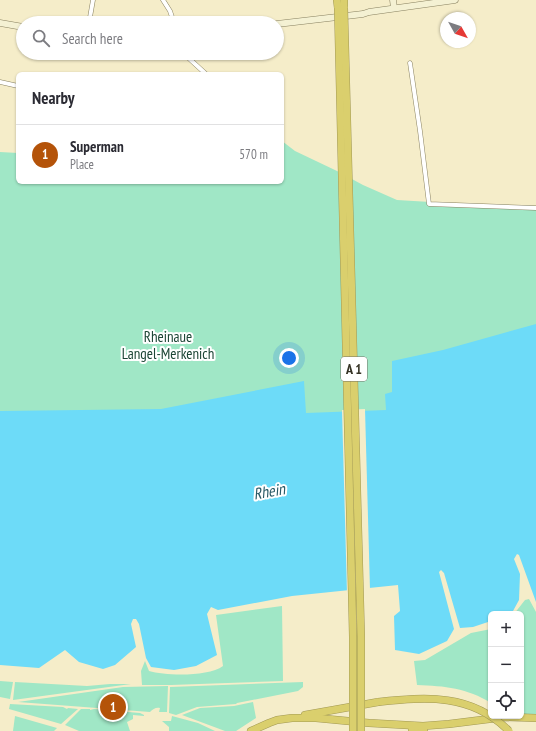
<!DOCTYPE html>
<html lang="en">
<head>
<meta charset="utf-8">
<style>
	:root { --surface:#fff; --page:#f2f2f3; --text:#2b2b33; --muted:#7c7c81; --line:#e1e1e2; --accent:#b45309 }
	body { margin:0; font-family:"PT Sans Narrow",sans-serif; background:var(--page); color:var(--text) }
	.controls { position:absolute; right:12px; bottom:12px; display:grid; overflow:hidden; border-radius:6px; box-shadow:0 1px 3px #0004 }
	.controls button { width:36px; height:36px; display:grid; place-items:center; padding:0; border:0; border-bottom:1px solid var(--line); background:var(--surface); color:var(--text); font:20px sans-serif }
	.compass { position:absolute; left:440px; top:12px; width:36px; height:36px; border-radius:50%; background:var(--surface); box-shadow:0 1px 3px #0004; rotate:130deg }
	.you { position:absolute; left:289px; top:358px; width:14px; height:14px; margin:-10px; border:3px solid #fff; border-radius:50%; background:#1a73e8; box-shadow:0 0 0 6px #1a73e833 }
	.badge { display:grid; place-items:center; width:26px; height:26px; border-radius:50%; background:var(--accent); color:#fff; font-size:13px; font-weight:700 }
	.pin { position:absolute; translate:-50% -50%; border:2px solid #fff; box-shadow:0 1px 4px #0006 }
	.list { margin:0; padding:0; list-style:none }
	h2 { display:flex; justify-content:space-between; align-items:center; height:52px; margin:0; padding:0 16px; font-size:17px }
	h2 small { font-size:13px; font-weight:400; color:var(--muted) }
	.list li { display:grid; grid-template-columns:26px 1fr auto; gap:12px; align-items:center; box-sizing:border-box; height:60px; padding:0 16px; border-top:1px solid var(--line) }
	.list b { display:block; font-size:15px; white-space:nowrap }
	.list p { margin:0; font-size:13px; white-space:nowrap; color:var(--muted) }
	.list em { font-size:13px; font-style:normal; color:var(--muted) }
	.icon { flex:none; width:22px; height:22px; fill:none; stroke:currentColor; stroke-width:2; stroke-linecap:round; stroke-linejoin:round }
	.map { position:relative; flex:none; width:536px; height:731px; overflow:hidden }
	.search { position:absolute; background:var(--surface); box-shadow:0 1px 3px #0004; left:16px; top:16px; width:268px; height:44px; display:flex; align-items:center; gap:10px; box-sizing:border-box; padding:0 14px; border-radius:22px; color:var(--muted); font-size:15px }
	.panel { position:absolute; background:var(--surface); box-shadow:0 1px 3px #0004; left:16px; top:72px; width:268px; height:112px; border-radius:6px }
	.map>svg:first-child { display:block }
	.green { fill:#a0e7c6 }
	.water { fill:#6ddbf8 }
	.pier { fill:#f5edc9 }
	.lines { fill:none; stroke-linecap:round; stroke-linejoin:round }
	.street-casing { stroke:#888160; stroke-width:5 }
	.secondary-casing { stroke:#888160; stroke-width:7 }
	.highway-casing { stroke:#a19854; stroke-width:8 }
	.street { stroke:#fff; stroke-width:4 }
	.secondary { stroke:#f4f1d3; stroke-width:6 }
	.highway { stroke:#dacf6d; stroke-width:7 }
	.highway-bridge-casing { stroke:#a19854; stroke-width:8; stroke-linecap:butt }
	.highway-bridge { stroke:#dacf6d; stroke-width:7 }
	.labels { text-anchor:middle; stroke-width:4; stroke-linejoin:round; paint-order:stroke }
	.shield { fill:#fff; stroke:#727066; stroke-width:1 }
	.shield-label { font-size:14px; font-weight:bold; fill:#363325 }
	.park-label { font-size:15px; fill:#1c4535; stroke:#fff }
	.water-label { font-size:16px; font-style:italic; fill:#2a5a66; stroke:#fff }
</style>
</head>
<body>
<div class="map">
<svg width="536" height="731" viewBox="0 0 536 731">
	<rect width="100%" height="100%" fill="#f5edc9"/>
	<!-- green -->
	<g class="green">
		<path d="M282,141L295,151L337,171L363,185L397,200L447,203L536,206V445L0,522V152L18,153V182H282Z"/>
		<path d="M529,599L536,612V714H521V614H514L525,600Z"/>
		<path d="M282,606L283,681L171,685H142L141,671L145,661L149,671C166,676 208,677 223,666L216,615Z"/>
		<path d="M491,629V703C467,688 445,686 417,685L414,661L425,660L471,633Z"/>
		<path d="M0,681L13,682L10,699L0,697Z"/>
		<path d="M15,682L87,686L110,684H131L13,700Z"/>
		<path d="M303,682V687L298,691L237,703L236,704L197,707L176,715L169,713L170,687Z"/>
		<path d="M168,686L167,712H159L160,708C156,707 153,709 150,712L18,702L123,687Z"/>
		<path d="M253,702L256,718L236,731H225L182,715L200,708L234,706Z"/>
		<path d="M10,704L63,707L67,709L68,708L78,709L61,724L9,709Z"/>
		<path d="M81,709H90V710L94,709L140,713L144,715V716L133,715V719L127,722L130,731H79L65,725Z"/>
		<path d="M15,716L57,728L54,731H13Z"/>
		<path d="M172,716L198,723L215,731H169V727L162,721H171Z"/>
	</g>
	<!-- water -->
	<path class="water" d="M536,324V602L519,555L517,554L514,559L520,574L519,600L513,611L507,614H491V621L473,627L460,628L444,573L441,570L439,572L454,629L447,641L419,654L395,650L394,616L400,611L398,585L292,596L218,610L211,607L207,614L217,655L196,666L174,670L151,667L146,658L139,624L136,619H133L131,624L136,647L115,665L103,669L79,662L65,650L39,668L0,665V411L161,409L304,381L306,413L386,410L385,394L392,392V361L443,350Z"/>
	<!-- pier -->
	<path class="pier" d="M365,409L370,590L347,593L342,410Z"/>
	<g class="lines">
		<!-- street casing -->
		<g class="street-casing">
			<g id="street">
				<path d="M163,0L170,11L174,23"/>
				<path d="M89,23L93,0"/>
				<path d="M183,53L206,74"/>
				<path d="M410,63L420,131L429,204L536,208"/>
				<path d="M0,82L18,86"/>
			</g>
		</g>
		<!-- secondary casing -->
		<g class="secondary-casing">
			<g id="secondary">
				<path d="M393,0L394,8"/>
				<path d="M0,23L23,27"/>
				<path d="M277,24L363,14L369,12L455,0"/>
			</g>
		</g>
		<!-- highway casing -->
		<g class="highway-casing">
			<g id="highway">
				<path d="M337,0L338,8"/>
				<path d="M344,8V0"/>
				<path d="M305,715L378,702"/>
				<path d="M412,729L424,731"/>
				<path d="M251,731L269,723L277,720L292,718H316L369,723L423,726L449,724L505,717L536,718"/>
			</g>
		</g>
		<!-- street -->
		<use href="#street" class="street"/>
		<!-- secondary -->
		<use href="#secondary" class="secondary"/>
		<!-- highway -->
		<use href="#highway" class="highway"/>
		<!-- highway-bridge casing -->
		<g class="highway-bridge-casing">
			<g id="highway-bridge">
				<path d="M338,8L353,637V731"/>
				<path d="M344,8L361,637V731"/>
				<path d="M378,702C427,697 471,693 509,731"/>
			</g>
		</g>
		<!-- highway-bridge -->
		<use href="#highway-bridge" class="highway-bridge"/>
	</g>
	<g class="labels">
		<!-- shield labels -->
		<rect class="shield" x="341" y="357" width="26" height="24" rx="3"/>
		<g class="shield-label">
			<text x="354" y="374">A 1</text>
		</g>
		<!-- park labels -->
		<g class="park-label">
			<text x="168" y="342">Rheinaue<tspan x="168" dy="17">Langel-Merkenich</tspan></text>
		</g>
		<!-- water labels -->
		<g class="water-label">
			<text transform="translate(269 491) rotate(-10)" y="6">Rhein</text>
		</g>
	</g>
</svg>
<div class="controls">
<button>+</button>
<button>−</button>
<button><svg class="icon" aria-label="locate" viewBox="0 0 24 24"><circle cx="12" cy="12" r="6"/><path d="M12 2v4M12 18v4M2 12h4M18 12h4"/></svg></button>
</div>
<svg class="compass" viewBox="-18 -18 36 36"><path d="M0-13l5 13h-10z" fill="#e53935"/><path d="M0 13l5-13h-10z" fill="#7c7c81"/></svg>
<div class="you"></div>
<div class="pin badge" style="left:113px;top:707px">1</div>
<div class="search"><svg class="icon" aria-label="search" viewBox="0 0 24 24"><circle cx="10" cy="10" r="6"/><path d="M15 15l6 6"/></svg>Search here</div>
<section class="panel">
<h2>Nearby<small></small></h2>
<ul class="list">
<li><span class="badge">1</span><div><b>Superman</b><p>Place</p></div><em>570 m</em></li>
</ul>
</section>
</div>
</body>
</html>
